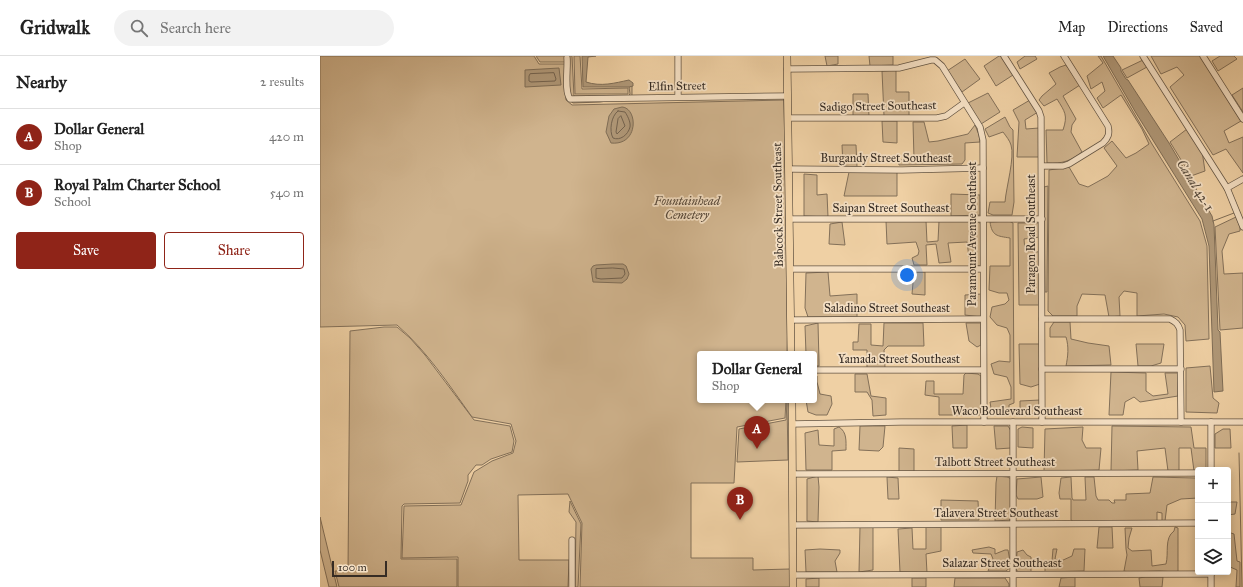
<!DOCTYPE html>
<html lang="en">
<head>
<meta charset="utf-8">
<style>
	:root { --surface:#fff; --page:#f2f2f2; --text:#222; --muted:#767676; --line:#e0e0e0; --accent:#8f2418 }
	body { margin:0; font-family:"IM FELL Great Primer",serif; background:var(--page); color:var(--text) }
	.controls { position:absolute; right:12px; bottom:12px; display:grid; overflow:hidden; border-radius:4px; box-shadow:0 2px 10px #0003 }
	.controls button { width:36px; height:36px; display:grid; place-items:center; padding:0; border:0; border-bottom:1px solid var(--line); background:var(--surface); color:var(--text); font:20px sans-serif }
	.scale { position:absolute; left:12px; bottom:10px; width:55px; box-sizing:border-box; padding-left:4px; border:2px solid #362c24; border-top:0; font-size:11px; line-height:14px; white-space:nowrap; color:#362c24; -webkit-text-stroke:3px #f5e0c4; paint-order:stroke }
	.you { position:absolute; left:587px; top:219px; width:14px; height:14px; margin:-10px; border:3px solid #fff; border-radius:50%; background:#1a73e8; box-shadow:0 0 0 6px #1a73e833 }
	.badge { display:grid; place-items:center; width:26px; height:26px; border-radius:50%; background:var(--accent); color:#fff; font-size:13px; font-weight:700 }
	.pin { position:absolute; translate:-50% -33px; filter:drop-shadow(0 1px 2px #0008) }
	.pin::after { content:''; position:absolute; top:21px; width:14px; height:12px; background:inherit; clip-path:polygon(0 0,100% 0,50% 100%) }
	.popup { position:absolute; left:377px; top:295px; width:120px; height:52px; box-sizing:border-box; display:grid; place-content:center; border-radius:4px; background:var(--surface); filter:drop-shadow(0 1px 3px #0005); font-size:13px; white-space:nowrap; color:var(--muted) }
	.popup b { font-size:15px; color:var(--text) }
	.popup::after { content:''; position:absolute; left:50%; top:100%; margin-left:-8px; border:8px solid transparent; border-top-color:var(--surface) }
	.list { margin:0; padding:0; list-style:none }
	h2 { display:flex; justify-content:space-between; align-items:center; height:52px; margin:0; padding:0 16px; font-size:17px }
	h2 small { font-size:13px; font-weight:400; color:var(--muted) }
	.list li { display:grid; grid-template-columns:26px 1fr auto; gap:12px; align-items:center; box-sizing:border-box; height:56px; padding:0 16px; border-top:1px solid var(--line) }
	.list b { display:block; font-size:15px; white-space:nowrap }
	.list p { margin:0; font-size:13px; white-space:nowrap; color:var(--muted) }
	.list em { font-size:13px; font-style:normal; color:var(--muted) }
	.actions { display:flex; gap:8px; padding:12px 16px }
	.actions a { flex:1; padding:9px 0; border:1px solid var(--accent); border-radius:4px; text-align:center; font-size:14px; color:var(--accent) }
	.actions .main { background:var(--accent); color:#fff }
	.icon { flex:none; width:22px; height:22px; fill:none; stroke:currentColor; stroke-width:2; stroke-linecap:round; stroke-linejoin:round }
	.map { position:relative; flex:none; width:923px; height:531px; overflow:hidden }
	header { display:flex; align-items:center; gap:24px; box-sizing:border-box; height:56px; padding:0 20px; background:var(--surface); border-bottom:1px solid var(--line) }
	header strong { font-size:19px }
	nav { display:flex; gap:22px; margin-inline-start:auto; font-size:14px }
	.search { width:280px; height:36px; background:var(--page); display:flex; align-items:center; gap:10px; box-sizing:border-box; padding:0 14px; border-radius:22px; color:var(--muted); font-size:15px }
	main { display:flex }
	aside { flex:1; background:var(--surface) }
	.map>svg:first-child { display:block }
	.green { fill:#d0b48e; stroke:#837059 }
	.water { fill:#b09878; stroke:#7f6d56 }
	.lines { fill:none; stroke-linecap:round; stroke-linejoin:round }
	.shore { stroke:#73624e; stroke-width:1 }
	.stream { stroke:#7f6d56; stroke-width:1 }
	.minor-casing { stroke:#645544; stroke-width:7 }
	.major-casing { stroke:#362c24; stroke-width:8 }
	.minor { stroke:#f5e0c4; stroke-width:5.5 }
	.major { stroke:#efd0a4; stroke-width:7 }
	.labels { text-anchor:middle; stroke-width:3.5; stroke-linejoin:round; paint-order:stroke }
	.street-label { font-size:12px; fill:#362c24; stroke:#f5e0c4 }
	.park-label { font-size:12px; font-style:italic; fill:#554739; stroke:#f5e0c4 }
	.water-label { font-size:13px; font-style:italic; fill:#544739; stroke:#f5e0c4 }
</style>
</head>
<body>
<header>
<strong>Gridwalk</strong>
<div class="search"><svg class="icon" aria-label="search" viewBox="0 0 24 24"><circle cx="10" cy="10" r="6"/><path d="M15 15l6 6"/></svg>Search here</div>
<nav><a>Map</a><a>Directions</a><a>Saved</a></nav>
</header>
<main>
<aside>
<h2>Nearby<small>2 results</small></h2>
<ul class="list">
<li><span class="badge">A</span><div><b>Dollar General</b><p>Shop</p></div><em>420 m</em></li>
<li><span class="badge">B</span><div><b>Royal Palm Charter School</b><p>School</p></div><em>540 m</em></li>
</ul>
<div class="actions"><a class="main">Save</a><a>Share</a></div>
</aside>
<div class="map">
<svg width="923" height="531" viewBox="0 0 923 531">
	<rect width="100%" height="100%" fill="#efd0a4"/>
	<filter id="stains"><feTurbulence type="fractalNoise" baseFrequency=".005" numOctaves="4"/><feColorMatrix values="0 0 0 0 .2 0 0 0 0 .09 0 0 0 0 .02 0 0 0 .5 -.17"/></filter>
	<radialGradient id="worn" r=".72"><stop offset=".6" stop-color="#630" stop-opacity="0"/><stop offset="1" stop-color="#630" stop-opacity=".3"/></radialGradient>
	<!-- green -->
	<g class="green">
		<path d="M0,0H214L219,8H245L246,44L252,49L464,44L468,262L467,298H380V344H466L465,362L417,371L414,427H371V502H433V514L470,513L471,531H260L262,467L248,438L198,439L199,504H249L248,531H138V501L82,502L84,450L141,449L154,416L172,405L193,397L196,385L191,368L152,361C129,329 107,295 77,269L0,271Z"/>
		<path d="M216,0H252L254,40H308L310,38L309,31L312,30V41L280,46L253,47L248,43L245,6H220Z"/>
		<path d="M254,0H260L262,33L308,32V38H255Z"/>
		<path d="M505,0H518V8L507,10Z"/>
		<path d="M549,0H573V9L550,10Z"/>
		<path d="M679,0H681L693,19L676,30L664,10Z"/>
		<path d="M705,0H715L717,3L700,13L697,6Z"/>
		<path d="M778,0H781L832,88L880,165L887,190L889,283L866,285L865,269L858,261L844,258L817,260V237L804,235L799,241L800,260L789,261L785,239L762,238L757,250V260H733L728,255L729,114L749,111L759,128L768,131L788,120L797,110L784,92L792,85L806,102L816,97L829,88L822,73L801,39L783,52L777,42L785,35L782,26L771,33L767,20L783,7Z"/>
		<path d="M831,0H880L921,65L904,75L909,87L923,81V117L906,93L893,99L850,31L864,19L857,11L841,18Z"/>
		<path d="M900,0H914L917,3L898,15L892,5Z"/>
		<path d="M645,3L660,23L642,36L627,15Z"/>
		<path d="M823,4L827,11L807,22L802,14Z"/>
		<path d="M746,9L760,29L743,40L756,63L752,69L751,76L762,96C751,105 742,108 727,107L726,74H743C748,59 745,56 737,43L724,50L719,44L722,40L736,28L729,17L740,11Z"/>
		<path d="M576,14V36H589V60H564L562,15Z"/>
		<path d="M923,32V56L912,39Z"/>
		<path d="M668,37L680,56L661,68L648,47Z"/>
		<path d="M533,38H548L549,61L533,60Z"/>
		<path d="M710,44L718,56L705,64L706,73L719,72L720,101H697L699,66L693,54Z"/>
		<path d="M685,61L690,71L693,74L694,146L692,159H673L668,157L670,146H685C686,132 695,101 691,89C690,85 686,80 683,76L669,81L665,73Z"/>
		<path d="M562,65H577V87L563,86Z"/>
		<path d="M593,66H604L609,86L618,85L648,78L655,69L659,79L660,86L645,87V104L642,108L579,109L578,104L594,103Z"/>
		<path d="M867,73L882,95L885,115L871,120L850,86Z"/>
		<path d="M522,89H536L537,111L523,110Z"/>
		<path d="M529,116H577V140H524Z"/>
		<path d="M484,118L497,119V139L507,138L508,161L484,160Z"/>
		<path d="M728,130L727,236H725L724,131Z"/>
		<path d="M631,138L660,139V159L631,160Z"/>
		<path d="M916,161L920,171V175L909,178L902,195L904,218L923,217V272L900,274L895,171Z"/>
		<path d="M566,165H606L607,186L618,185L619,165H657L661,168V210L650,209L647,186L628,187L631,206L619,207L616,188L606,189L607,209H594L592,202L598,199L599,195L596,186L567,188Z"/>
		<path d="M689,165L693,167L694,347L689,349V359L672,358L670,346L691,343V331L687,321L674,318L671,308L679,305L690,306V279L687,272L677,269L670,261L672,251L685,248L689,244L687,237H679L669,234L670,210H690V182C677,180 672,180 670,166Z"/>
		<path d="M522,166L525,189L509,188L510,168Z"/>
		<path d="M698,167H719L720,181L704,183L705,195L719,196V249H699Z"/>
		<path d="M508,216L510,240L537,238V261H488L485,252L486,217Z"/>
		<path d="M594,216H605V239L592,238Z"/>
		<path d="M662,238L661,261L645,259V239Z"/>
		<path d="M734,266H750L751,283L768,287L789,290L791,309L746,310C748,300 749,291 746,281H730V272Z"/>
		<path d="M498,267L499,306V310H494V298H486L485,270Z"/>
		<path d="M564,267H603L604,290H568L564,294L565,312L547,313V294H533V286H538L539,268H551V289L563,290Z"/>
		<path d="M646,267H661V289L657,291L649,285Z"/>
		<path d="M64,271H77L90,282L105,299L154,364L190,370L194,385L192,396L171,403L162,409H156L148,419V425L140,447L84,448L82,450L81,503H137V531H19L15,515H28L30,275Z"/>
		<path d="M699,288H720V328L711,331L700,328Z"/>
		<path d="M816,288H844L841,307L831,310H818Z"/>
		<path d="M890,310L893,342L899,347L897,357L866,356V312Z"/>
		<path d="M791,316L826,317V335L833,340L848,338L845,317H858V340L820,346L814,341L805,346L803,359H789Z"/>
		<path d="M646,317L658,318L661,320V359H619V341L605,339L606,325H614V338H643L644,319Z"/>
		<path d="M535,318H547L551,340L566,342V359L553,360L552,344L547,336H535Z"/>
		<path d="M494,320H497V326L500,338L511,340L512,348L507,359H496L488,356L486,344H494Z"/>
		<path d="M720,344L721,357L700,358V345Z"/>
		<path d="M467,347L468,404L417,406L419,373L466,364Z"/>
		<path d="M647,369V392H633L632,370Z"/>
		<path d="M540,370H565L563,391L559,395L539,394Z"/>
		<path d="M674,370H688L691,375V392L676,393Z"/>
		<path d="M792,370L871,371L874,392H886V414L874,415L871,392H859V415H848L845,392L817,395L818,414L791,415Z"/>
		<path d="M519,371C527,376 526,385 526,394L512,395V414H486L485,377L498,374L499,389L514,390V373Z"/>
		<path d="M702,371L713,372V392L698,391V373Z"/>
		<path d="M763,371L762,384L766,392H781L779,414L724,415L725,373Z"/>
		<path d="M903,373H910L911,392H895V378Z"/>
		<path d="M579,392L594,393V416H579Z"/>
		<path d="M498,420L499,431L498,466L487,465V423Z"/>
		<path d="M677,420L687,421L692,423L690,464L675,465L676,427Z"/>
		<path d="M567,421L578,422L579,443H568Z"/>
		<path d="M721,421L723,441L717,443H698L696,439L697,423Z"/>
		<path d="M751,421L752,442L753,444H766L765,421H774L776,440L778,444H789L792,447H795L794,444H806V438L830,437L833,421L875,422L878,424V442L861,443L847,449L845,465L842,466V457L837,456V465L754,466L751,464V443H740L739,437L741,422Z"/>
		<path d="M621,444L658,445L659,464H621Z"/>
		<path d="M250,445L261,468L258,531H255L256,466L249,456Z"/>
		<path d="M908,446H917L915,458L908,459Z"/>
		<path d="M0,461L17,531H9L0,494Z"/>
		<path d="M540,471H553V514L539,516Z"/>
		<path d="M606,471H621V495L606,498L607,517L580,516L578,473L592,472L593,493H606Z"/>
		<path d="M779,471H792L793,492H777Z"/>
		<path d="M855,471L858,472V516L839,515L808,516L804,515L807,499L806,493L805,472H812L809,482L808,492L812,495L831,494L832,510L846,508C849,497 844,482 854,475Z"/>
		<path d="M908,476L914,478L917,505L920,506V531H916L917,514L908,510Z"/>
		<path d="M669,491L675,493V498L685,494H688L691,511L686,515H668L673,503L671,498L653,497L652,494Z"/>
		<path d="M500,493L520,494V497L515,505L517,516H486L485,494Z"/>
		<path d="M733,493H737L735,503L741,505L752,500L754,493H765L764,515L725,516V505H732Z"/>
		<path d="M703,494L707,499L711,501V516H699L696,514L697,496Z"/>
		<path d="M755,521V531H739L741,522Z"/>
		<path d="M825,521H843L842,531H820L819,522Z"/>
		<path d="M499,522V531H486V523Z"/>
		<rect x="592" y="522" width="14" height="9"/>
		<path d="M635,522H685L689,528V531H634Z"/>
	</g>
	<!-- water -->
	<g class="water">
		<path d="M262,0H276L268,1L266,26C281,31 295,27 309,24L313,27V30L309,31H263Z"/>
		<path d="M783,0H793L801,12V15L806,23L808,24L849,87L892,160L894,169L898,274L900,276L903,335L894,336L889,190L882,163L816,57Z"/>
		<path d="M239,12L241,29L205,31V14Z"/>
		<path d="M302,51C318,52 319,90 291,87L286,76L289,60L294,53Z"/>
		<path d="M293,208H303L306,210L309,218L307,223L302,227L273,226L271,213L273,210L276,209Z"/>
	</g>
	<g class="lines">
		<!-- shore -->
		<g class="shore">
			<path d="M234,17L236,23L235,25L211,26L209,25V20L210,18Z"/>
			<path d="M298,55L305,56C307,59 311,66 310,71C308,79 300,85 293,82C289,75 291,60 298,55Z"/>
			<path d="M301,60L305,70L297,78L296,76L298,63Z"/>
			<path d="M293,212L304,213L305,218L302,222L281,223L276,222V213Z"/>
		</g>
		<!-- stream -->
		<g class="stream">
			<path d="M893,165L914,157"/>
			<path d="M919,397L922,531"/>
		</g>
		<!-- minor casing -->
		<g class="minor-casing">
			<g id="minor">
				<path d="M358,0V41"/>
				<path d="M684,0L719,55L721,61L722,366"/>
				<path d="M823,0L907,132L923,171"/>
				<path d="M883,0L923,63"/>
				<path d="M247,2C248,13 244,35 250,43L467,40"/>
				<path d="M467,13L579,12L611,4H615L622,10L660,71L663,84L664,366"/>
				<path d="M468,62H617L626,60L644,47"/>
				<path d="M722,110H743L749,108L783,87C788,82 790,78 788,70L744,0"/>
				<path d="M469,113L582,114L663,112"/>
				<path d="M907,132L923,123"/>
				<path d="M469,163H722"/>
				<path d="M470,213H663"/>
				<path d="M722,263H850C856,266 858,268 860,274L861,366"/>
				<path d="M471,264L663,263"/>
				<path d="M722,313H861"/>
				<path d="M494,314H663"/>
				<path d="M693,366V531"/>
				<path d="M891,366V414"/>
				<path d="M472,368L581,366H923"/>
				<path d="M473,418L878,417"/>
				<path d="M473,469L878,467"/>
				<path d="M252,484V531"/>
				<path d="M473,519L891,518"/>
				<path d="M891,531V516"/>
			</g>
		</g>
		<!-- major casing -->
		<g class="major-casing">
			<g id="major">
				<path d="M467,0L471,298"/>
				<path d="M472,344L473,531"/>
			</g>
		</g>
		<!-- minor -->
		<use href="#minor" class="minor"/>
		<!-- major -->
		<use href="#major" class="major"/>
	</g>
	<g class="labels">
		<!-- street labels -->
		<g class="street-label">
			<text transform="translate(357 30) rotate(-1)" y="4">Elfin Street</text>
			<text transform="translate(558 50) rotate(-1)" y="4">Sadigo Street Southeast</text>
			<text x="566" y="106">Burgandy Street Southeast</text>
			<text transform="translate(458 149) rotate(-91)" y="4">Babcock Street Southeast</text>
			<text x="571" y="156">Saipan Street Southeast</text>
			<text transform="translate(652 178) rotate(-90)" y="4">Paramount Avenue Southeast</text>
			<text transform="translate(711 178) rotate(-90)" y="4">Paragon Road Southeast</text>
			<text x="567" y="256">Saladino Street Southeast</text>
			<text x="579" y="307">Yamada Street Southeast</text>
			<text x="697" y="359">Waco Boulevard Southeast</text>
			<text x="675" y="410">Talbott Street Southeast</text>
			<text x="676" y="461">Talavera Street Southeast</text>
			<text x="682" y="511">Salazar Street Southeast</text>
		</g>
		<!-- park labels -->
		<g class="park-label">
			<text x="367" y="149">Fountainhead<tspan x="367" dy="14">Cemetery</tspan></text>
		</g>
		<!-- water labels -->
		<g class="water-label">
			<text transform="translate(876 129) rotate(58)" y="5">Canal 42-1</text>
		</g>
	</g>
	<rect width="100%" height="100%" filter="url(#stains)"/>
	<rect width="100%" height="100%" fill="url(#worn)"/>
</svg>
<div class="controls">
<button>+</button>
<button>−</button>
<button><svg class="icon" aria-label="layers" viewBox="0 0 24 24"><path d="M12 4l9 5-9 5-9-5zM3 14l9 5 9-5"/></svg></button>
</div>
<div class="scale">100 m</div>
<div class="you"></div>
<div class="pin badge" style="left:437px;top:393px">A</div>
<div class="popup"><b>Dollar General</b>Shop</div>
<div class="pin badge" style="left:420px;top:464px">B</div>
</div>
</main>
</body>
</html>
